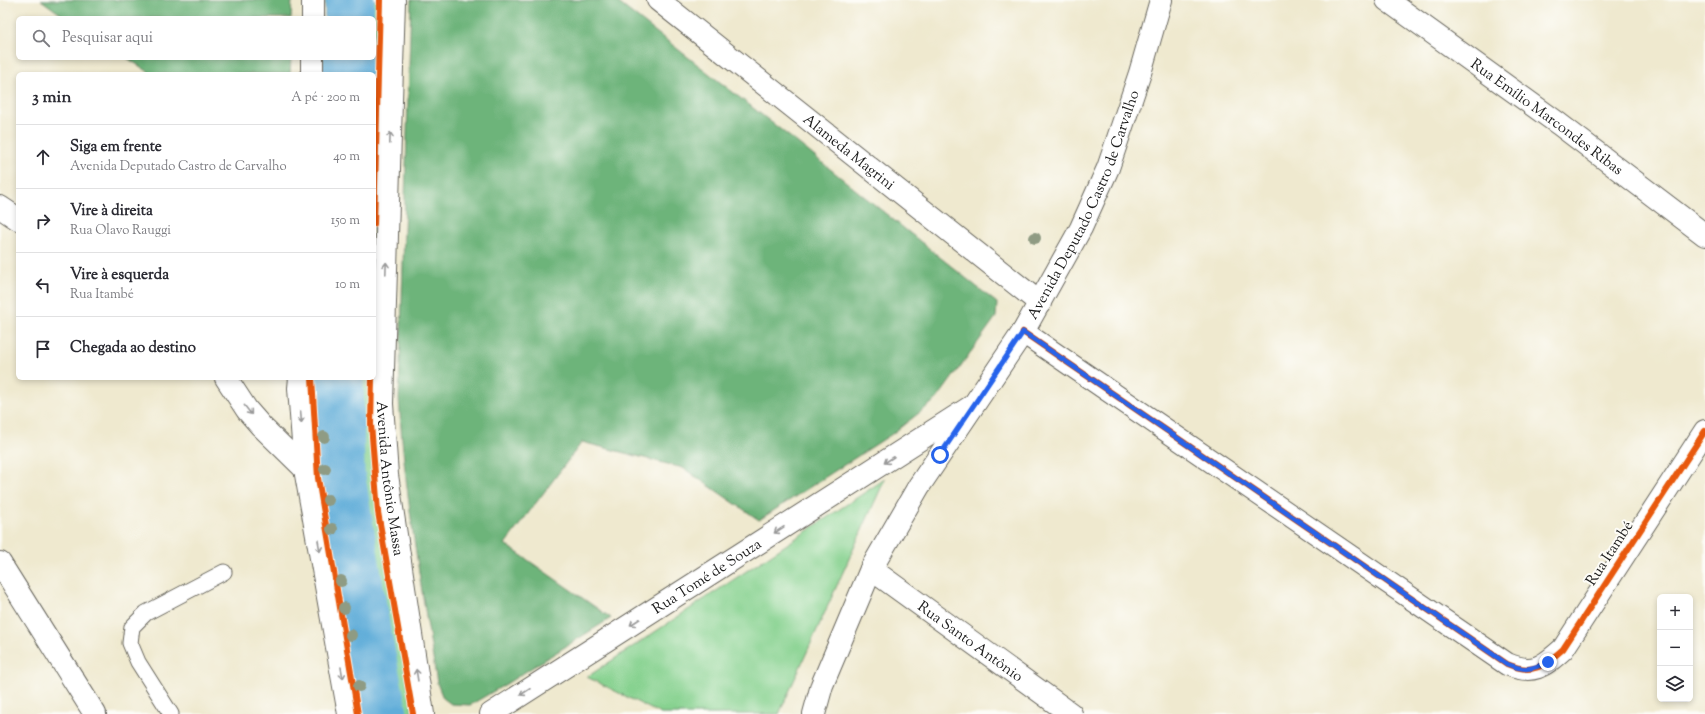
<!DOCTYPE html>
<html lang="pt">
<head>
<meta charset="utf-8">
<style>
	:root { --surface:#fff; --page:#f7f7f7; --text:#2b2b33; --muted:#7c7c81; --line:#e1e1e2 }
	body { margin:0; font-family:"Sorts Mill Goudy",serif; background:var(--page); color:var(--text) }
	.controls { position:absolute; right:12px; bottom:12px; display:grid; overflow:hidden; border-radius:6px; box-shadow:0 2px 6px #0003 }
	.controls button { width:36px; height:36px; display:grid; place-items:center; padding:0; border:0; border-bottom:1px solid var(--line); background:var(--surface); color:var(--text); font:20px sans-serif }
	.stop { position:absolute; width:12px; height:12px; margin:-9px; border:3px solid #2563eb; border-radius:50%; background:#fff }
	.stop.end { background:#2563eb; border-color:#fff; box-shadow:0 1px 4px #0008 }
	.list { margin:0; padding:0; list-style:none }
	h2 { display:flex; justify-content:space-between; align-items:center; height:52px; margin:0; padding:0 16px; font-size:17px }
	h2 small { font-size:13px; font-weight:400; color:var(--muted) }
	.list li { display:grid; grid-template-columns:26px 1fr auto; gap:12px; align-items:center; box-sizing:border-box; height:64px; padding:0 16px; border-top:1px solid var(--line) }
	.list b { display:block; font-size:15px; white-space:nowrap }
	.list p { margin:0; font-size:13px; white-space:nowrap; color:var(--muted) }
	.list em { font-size:13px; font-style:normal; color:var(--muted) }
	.icon { flex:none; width:22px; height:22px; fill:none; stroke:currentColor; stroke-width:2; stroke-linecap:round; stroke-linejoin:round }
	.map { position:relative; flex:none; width:1705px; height:714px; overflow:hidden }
	.search { position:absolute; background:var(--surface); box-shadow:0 2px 6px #0003; left:16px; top:16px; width:360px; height:44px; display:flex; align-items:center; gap:10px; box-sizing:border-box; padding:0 14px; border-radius:6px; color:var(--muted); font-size:15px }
	.panel { position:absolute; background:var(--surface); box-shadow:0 2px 6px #0003; left:16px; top:72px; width:360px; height:308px; border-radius:6px }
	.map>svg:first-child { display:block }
	.green { fill:#87d290; stroke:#527756 }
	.forest { fill:#6db47a; stroke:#44684b }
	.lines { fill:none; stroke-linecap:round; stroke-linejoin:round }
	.river { stroke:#60add9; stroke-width:49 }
	.service-casing { stroke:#66645b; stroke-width:17 }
	.minor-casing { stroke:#66645b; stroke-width:24 }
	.tertiary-casing { stroke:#66645b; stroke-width:24 }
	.secondary-casing { stroke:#66645b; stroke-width:24 }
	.service { stroke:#fff; stroke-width:15 }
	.minor { stroke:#fff; stroke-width:22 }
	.tertiary { stroke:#fff; stroke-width:22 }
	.secondary { stroke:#fff; stroke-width:22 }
	.cycleway-casing { stroke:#fdfcf7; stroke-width:8 }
	.cycleway { stroke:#e8590c; stroke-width:6 }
	.tree { fill:#8f9b83 }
	.oneway { stroke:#999 }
	.route { stroke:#2563eb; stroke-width:5 }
	.labels { text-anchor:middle; stroke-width:4; stroke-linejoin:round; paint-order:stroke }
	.street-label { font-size:15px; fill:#1c1c1c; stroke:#fdfcf7 }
</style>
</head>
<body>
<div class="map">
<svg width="1705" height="714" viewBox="0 0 1705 714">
	<rect width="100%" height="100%" fill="#fdfcf7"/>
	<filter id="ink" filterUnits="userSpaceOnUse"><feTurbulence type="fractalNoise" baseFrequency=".025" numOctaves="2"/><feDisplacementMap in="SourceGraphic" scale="8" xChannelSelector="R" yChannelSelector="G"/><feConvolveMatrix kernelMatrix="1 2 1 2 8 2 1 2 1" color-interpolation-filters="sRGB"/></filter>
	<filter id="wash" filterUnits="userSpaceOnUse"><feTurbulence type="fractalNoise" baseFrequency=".012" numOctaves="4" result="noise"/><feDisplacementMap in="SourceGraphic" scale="16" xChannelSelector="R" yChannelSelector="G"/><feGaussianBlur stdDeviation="0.9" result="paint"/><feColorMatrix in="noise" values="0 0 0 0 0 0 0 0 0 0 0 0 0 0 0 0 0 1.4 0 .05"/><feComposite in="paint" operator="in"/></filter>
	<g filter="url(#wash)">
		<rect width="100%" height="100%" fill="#efe9cf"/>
		<!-- green -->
		<g class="green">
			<path d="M325,0H380L374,299V74H323V58H374V18H325Z"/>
			<path d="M312,378H372L371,424L378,512L413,714H358L318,478Z"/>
			<path d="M885,479L779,714H661L587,677Z"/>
		</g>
		<!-- forest -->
		<g class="forest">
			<path d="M41,0H292L291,18H66Z"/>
			<path d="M411,0H615L794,140L997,303L996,317L937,399L892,434L759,520L683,468L582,442L505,544L611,618L506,684L470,705L451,704L443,698L437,683C422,589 404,494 399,398Z"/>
			<path d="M127,58H291L290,74H152Z"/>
		</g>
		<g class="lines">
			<!-- river -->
			<g class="river">
				<path d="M349,18L350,0"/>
				<path d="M347,74L348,58"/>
				<path d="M339,378L340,472L366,630L383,714"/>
			</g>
		</g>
	</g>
	<g filter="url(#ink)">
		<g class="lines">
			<!-- service casing -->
			<g class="service-casing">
				<path id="service" d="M171,714L138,662L130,643L132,627L146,613L224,572"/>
			</g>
			<!-- minor casing -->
			<g class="minor-casing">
				<g id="minor">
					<path id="s1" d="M658,0L1040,303"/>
					<path id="s2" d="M1387,0L1559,124L1705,235"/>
					<path d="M0,207L18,219"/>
					<path d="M1023,332L1507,664C1533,675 1543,667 1563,649L1705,431"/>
					<path d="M226,378L247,410L261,426L305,469"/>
					<path d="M0,563L95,714"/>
					<path id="s3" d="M871,569L1071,714"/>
					<path id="s4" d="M491,714L972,406"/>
				</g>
			</g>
			<!-- tertiary casing -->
			<g class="tertiary-casing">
				<g id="tertiary">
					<path id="s5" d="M394,0L382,404L387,475L423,714"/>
					<path d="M313,18V0"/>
					<path d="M312,74V58"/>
					<path d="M300,378L299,388L305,469L349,714"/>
				</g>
			</g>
			<!-- secondary casing -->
			<g class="secondary-casing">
				<g id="secondary">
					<path id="s6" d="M814,714L822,685L871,569L919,486L1023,332L1081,228L1108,168L1140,73L1161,0"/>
				</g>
			</g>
			<!-- service -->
			<use href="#service" class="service"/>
			<!-- minor -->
			<use href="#minor" class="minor"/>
			<!-- tertiary -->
			<use href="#tertiary" class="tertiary"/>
			<!-- secondary -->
			<use href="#secondary" class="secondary"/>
			<!-- cycleway casing -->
			<g class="cycleway-casing">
				<g id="cycleway">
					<path d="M374,224L380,0"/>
					<path d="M1023,332L1507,664C1533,675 1543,667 1563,649L1705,431"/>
					<path d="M312,378L318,478L358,714"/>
					<path d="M372,378L371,424L378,512L413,714"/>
				</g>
			</g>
			<!-- cycleway -->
			<use href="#cycleway" class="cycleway"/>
		</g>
		<!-- trees -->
		<g class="tree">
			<circle cx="1035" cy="238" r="6"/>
			<circle cx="324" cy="437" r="6"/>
			<circle cx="325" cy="469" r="6"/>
			<circle cx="328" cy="500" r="6"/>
			<circle cx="332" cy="529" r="6"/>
			<circle cx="341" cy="581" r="6"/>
			<circle cx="344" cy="608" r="6"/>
			<circle cx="351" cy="635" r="6"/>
			<circle cx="359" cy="686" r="6"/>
		</g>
		<!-- one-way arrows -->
		<defs><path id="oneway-shaft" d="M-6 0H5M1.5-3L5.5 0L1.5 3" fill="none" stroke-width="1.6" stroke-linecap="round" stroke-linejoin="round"/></defs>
		<g class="oneway">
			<use href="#oneway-shaft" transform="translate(390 138) rotate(-88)"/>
			<use href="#oneway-shaft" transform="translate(386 268) rotate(-88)"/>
			<use href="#oneway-shaft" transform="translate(248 410) rotate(52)"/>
			<use href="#oneway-shaft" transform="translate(301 417) rotate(86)"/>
			<use href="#oneway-shaft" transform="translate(889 460) rotate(147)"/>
			<use href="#oneway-shaft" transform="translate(779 530) rotate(147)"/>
			<use href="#oneway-shaft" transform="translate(319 546) rotate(80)"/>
			<use href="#oneway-shaft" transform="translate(635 622) rotate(147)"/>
			<use href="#oneway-shaft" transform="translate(342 673) rotate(80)"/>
			<use href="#oneway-shaft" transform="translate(417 675) rotate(-99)"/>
			<use href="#oneway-shaft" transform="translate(525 692) rotate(147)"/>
		</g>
	</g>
	<g class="lines" filter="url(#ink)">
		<!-- route -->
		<path class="route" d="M940,455L1023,332L1507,664C1525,671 1531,670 1548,662"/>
	</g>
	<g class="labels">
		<!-- street labels -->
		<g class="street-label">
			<text dy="5" stroke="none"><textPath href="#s2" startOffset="198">Rua Emílio Marcondes Ribas</textPath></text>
			<text dy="5" stroke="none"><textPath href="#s1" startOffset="244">Alameda Magrini</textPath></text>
			<text dy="5" stroke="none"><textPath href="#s6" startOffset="579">Avenida Deputado Castro de Carvalho</textPath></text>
			<text dy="5" stroke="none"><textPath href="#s5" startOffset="479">Avenida Antônio Massa</textPath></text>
			<text transform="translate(1609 553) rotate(-57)" y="5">Rua Itambé</text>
			<text dy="5" stroke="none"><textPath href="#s4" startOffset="256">Rua Tomé de Souza</textPath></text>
			<text dy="5" stroke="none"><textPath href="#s3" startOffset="123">Rua Santo Antônio</textPath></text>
		</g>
	</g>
</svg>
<div class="controls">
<button>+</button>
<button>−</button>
<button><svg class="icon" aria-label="layers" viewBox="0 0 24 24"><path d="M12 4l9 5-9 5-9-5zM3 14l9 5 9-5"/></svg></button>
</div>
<div class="stop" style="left:940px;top:455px"></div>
<div class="stop end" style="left:1548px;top:662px"></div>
<div class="search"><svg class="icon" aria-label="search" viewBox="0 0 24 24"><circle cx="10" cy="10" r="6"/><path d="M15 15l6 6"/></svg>Pesquisar aqui</div>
<section class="panel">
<h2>3 min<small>A pé · 200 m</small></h2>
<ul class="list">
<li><svg class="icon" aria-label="ahead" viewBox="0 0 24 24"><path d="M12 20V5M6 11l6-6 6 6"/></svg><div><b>Siga em frente</b><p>Avenida Deputado Castro de Carvalho</p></div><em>40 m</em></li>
<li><svg class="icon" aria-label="right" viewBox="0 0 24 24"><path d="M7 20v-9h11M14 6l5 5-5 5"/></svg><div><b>Vire à direita</b><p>Rua Olavo Rauggi</p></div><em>150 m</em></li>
<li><svg class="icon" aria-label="left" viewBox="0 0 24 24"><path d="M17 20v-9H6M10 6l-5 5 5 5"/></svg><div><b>Vire à esquerda</b><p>Rua Itambé</p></div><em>10 m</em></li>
<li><svg class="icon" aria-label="arrive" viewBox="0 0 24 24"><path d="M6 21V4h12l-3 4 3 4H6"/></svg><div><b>Chegada ao destino</b></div></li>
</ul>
</section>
</div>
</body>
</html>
